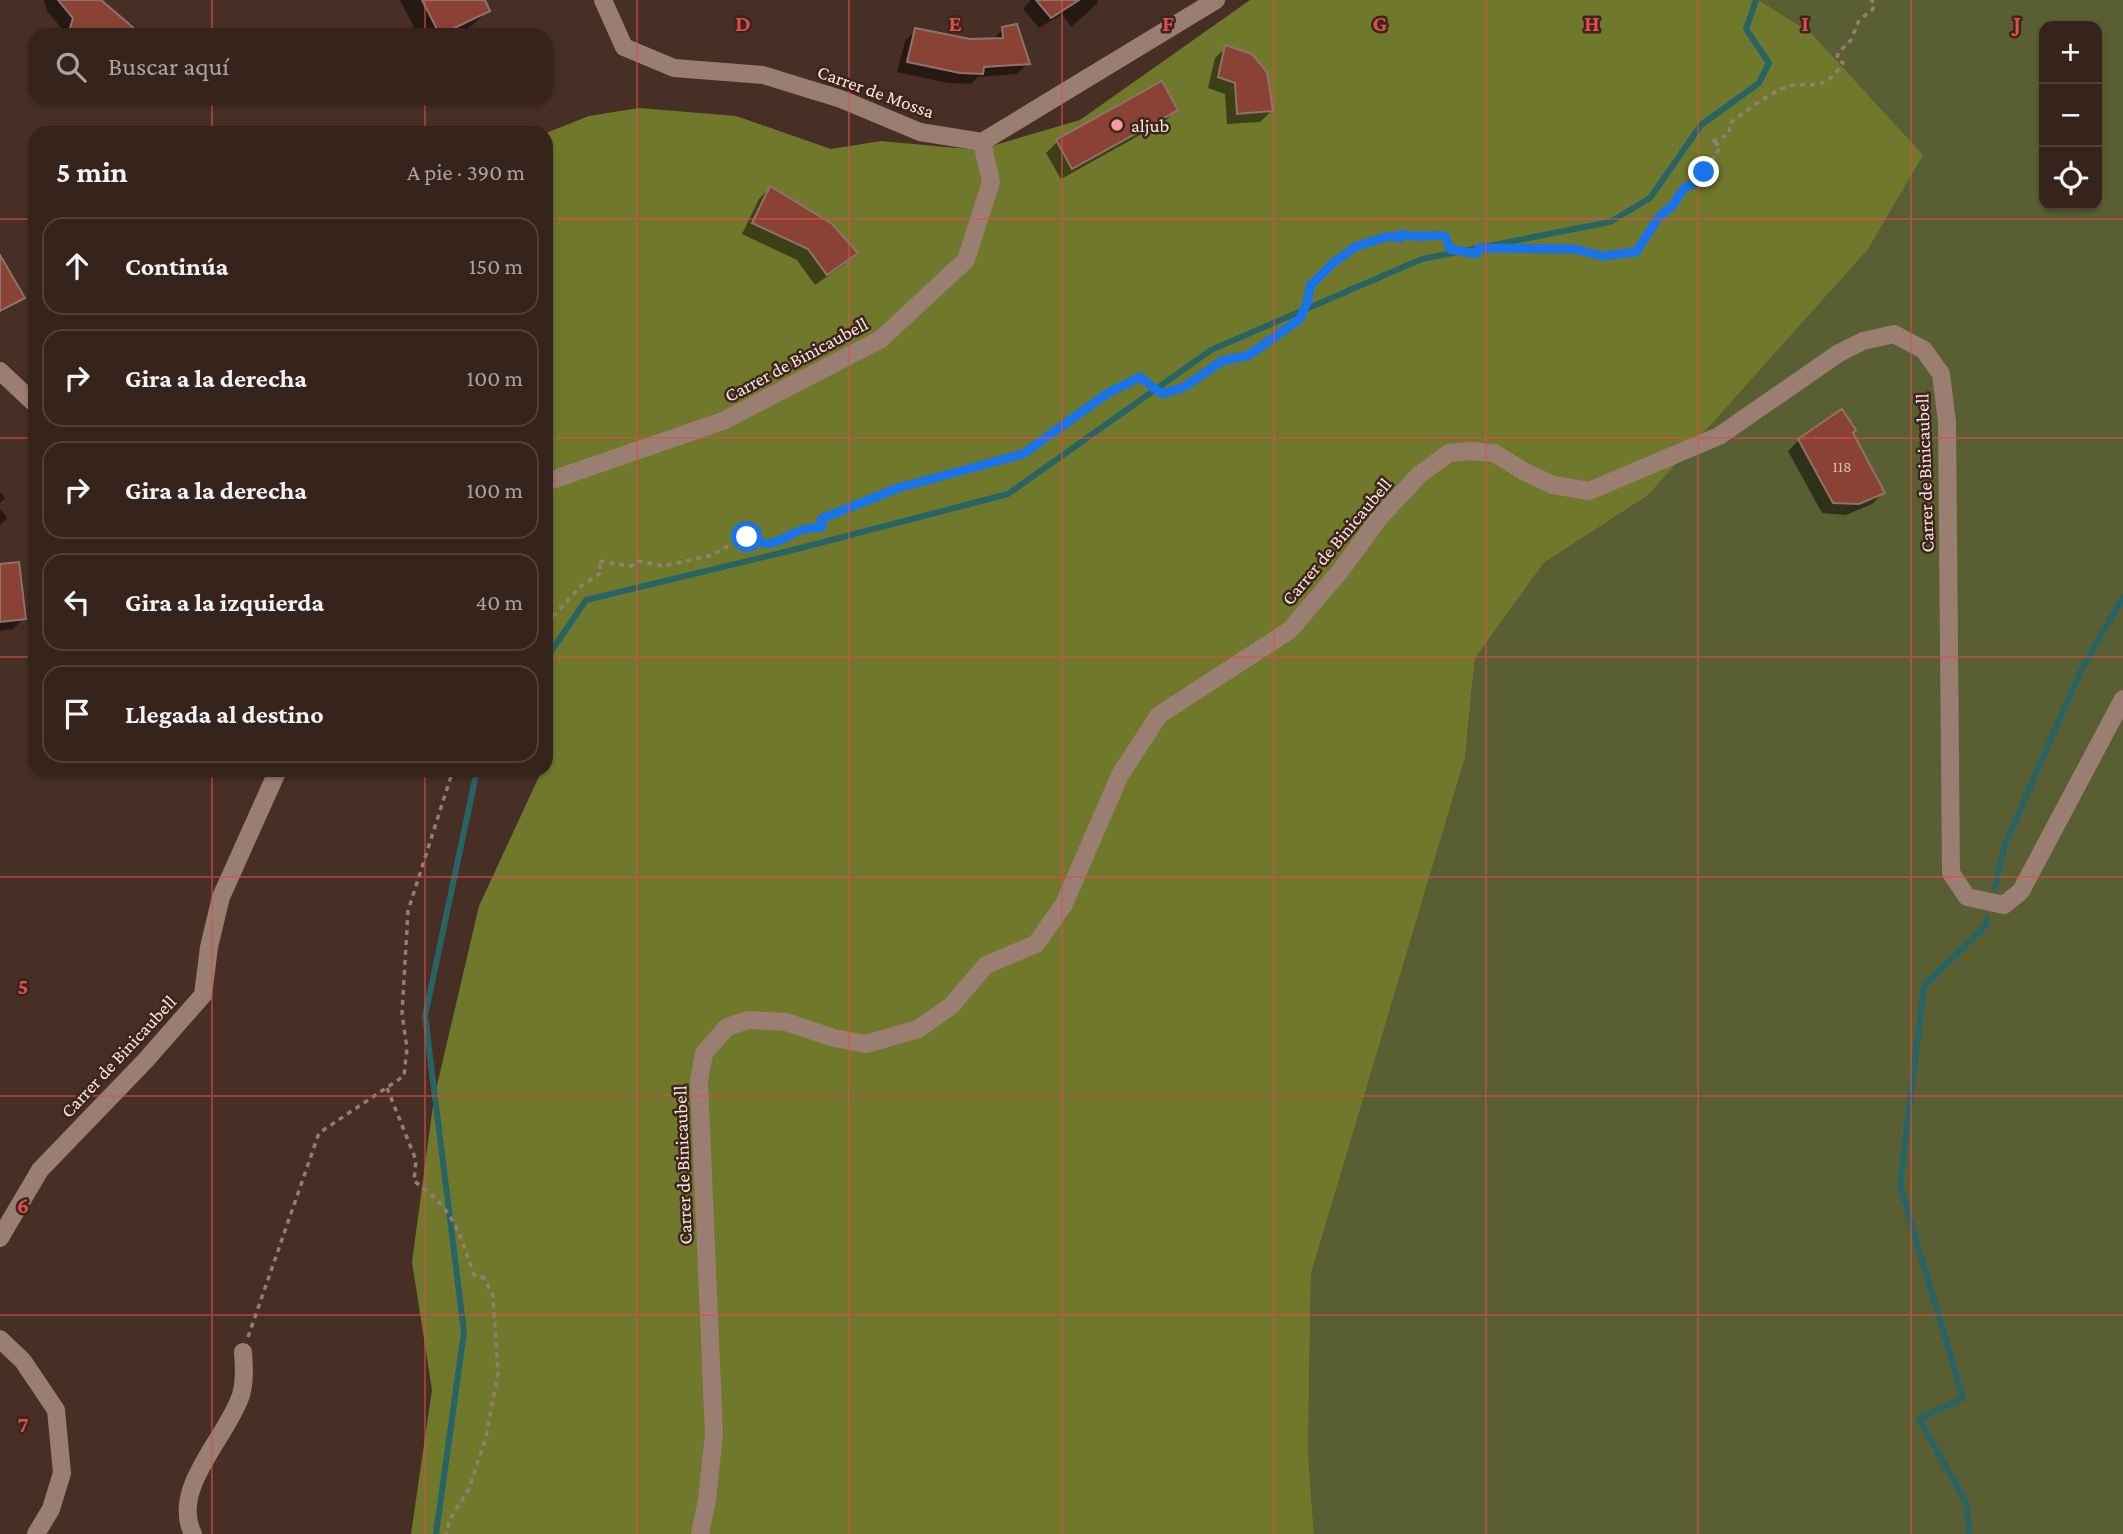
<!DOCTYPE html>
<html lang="es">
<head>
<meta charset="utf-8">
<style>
	:root { --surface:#36231c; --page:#3d2b25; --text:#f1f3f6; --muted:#aaa4a3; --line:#50403b }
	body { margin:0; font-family:"Crimson Pro",serif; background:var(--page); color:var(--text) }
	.controls { position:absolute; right:21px; top:21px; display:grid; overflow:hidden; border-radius:14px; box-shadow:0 2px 5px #0004 }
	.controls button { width:63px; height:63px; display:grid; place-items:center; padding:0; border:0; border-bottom:2px solid var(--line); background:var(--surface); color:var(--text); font:35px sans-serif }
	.stop { position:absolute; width:21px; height:21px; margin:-16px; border:5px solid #1a73e8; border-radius:50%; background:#fff }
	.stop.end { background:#1a73e8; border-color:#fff; box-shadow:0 2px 7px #0008 }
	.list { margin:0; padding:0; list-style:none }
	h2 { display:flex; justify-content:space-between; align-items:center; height:91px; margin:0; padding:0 28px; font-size:30px }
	h2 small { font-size:23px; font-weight:400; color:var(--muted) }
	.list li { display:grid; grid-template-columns:46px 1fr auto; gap:21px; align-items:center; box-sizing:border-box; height:98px; margin:0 14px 14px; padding:0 14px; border:2px solid var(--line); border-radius:21px }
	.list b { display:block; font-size:26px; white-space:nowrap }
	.list em { font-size:23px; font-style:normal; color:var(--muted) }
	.icon { flex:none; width:38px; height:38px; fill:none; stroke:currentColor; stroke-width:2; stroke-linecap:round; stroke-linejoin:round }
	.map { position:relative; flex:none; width:2123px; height:1534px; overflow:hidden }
	.search { position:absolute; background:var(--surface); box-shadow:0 2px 5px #0004; left:28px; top:28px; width:525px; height:77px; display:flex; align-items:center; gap:18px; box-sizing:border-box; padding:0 24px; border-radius:21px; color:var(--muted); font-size:26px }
	.panel { position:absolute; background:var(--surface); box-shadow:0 2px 5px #0004; left:28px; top:126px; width:525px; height:651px; border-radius:21px }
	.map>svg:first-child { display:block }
	.green { fill:#595f32; fill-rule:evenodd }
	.forest { fill:#70792b }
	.shadow { fill:#0007 }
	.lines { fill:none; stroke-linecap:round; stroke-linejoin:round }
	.stream { stroke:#296464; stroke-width:6 }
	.building { fill:#894233; stroke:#91726b; stroke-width:2 }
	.path { stroke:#937d74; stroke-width:3.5; stroke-dasharray:5 5; stroke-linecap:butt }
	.street { stroke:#9b7e72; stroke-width:18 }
	.route { stroke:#1a73e8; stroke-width:9 }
	.grid { fill:none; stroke:#dd4e4d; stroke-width:2; stroke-opacity:0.55 }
	.poi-dot { fill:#f49aa0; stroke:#3e251b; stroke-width:2.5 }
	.labels { text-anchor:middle; stroke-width:5; stroke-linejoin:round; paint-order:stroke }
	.number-label { font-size:16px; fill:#ddbeb6 }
	.street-label { font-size:19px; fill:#f9e8e1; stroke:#3e251b }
	.poi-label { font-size:19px; fill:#f9e8e1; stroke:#3e251b; text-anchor:start }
	.grid-label { font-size:23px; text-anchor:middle; font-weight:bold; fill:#dd4e4d; stroke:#3e251b; stroke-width:5; stroke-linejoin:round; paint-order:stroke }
</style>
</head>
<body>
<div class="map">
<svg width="2123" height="1534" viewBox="0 0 2123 1534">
	<rect width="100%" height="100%" fill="#482f25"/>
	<!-- green -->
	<path class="green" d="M1759,0H2123V1534H1314L1308,1450L1311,1274L1465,758L1475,658L1544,563L1647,496L1810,32ZM2044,26H2097V205H2044Z"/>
	<!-- forest -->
	<path class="forest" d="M1250,0H1759L1810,32L1923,155L1868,249L1647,496L1544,563L1475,658L1465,758L1311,1274L1308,1450L1314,1534H411L432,1390L412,1262L434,1098L479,906L542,770H546V133L589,116L639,108L736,116L831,149L881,141L978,150L1080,120Z"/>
	<!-- shadow -->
	<g class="shadow">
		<path d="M44,0H98L129,26L131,23L143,33L62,35L63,30L47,11Z"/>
		<path d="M400,0H483L488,10L473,25L455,35H418Z"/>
		<path d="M1031,0H1097L1098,3L1071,27L1062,14L1039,28L1023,9Z"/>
		<path d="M1003,29L1028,63L1017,74L978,77L971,84L948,83L897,72L905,41L916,30L970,41L992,40Z"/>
		<path d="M1226,47L1271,111L1260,122L1227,124L1225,94L1208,88L1215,58Z"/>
		<path d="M1176,110L1165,121L1061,179L1046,153L1057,142Z"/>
		<path d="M770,188L856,253L845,264L815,285L797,260L742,234L759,199Z"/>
		<path d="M0,259L22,298L15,305L0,313Z"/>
		<path d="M1851,433L1883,493L1872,504L1846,515L1822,513L1788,451L1799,440Z"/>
		<path d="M0,492L5,498L0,503Z"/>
		<path d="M0,509L7,518L0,525Z"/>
		<path d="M0,566L24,618L13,629L0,631Z"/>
	</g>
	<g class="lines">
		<!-- stream -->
		<g class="stream">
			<path d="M546,659L586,600L789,551L1008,494L1211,350L1422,259L1610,222L1650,198L1701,125L1759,83L1769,63L1746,29L1756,0"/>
			<path d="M1995,888L2004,847L2080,672L2123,597"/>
			<path d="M436,1534L464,1332L425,1016L477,770"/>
			<path d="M1969,1534L1967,1504L1919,1419L1963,1398L1900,1185L1924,986L1985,926L1987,918"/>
		</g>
	</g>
	<!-- building -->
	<g class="building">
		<path d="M58,0H101L142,35H68L73,18Z"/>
		<path d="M422,0H485L490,11L440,35Z"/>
		<path d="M1036,0H1079L1051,18Z"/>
		<path d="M1017,24L1030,64L984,67L983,74L960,73L907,62L915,28L970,39L1003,38L1002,27Z"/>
		<path d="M1225,45L1252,54L1267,72L1273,111L1237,114L1235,83L1218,77Z"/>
		<path d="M1162,81L1178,110L1072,169L1056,140Z"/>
		<path d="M770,186L832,224L858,253L827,275L808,249L752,223Z"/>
		<path d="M0,255L25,298L0,311Z"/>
		<path d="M1842,409L1856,430L1853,433L1885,493L1859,504L1833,503L1798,439Z"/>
		<path d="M19,562L26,619L0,622V564Z"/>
	</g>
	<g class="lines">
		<!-- path -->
		<g class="path">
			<path d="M546,624L581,586L602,572L598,561L631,566L638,561L663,566L709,556L747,537C775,552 779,537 805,530C810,528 817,528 822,527L821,519L898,488L1023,454L1108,393L1141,377L1162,394L1184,387L1222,361L1249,355L1300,319L1308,300L1310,286L1332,264L1355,247L1388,236L1401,238V234C1417,239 1429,234 1445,236L1450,249L1476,254L1479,248L1575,249L1602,256L1636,252L1658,218L1673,205L1684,188L1693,185L1712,159L1718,155L1717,153L1720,145L1711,142L1729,134L1730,123C1746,111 1763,98 1781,89C1807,77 1821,98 1843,63L1837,59L1838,53L1851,40L1859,20L1873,9L1874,2L1870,0"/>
			<path d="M387,1088L416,1160L414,1181C455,1210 458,1230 474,1275L484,1278L493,1296L498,1374L486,1437L469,1489L450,1519L446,1534"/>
			<path d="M248,1337L319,1133L404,1076L407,1048L402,1014L408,911L453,770"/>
		</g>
		<!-- street -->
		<g class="street">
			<path d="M603,0L624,47L674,68L763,75L841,99L920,132L982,142L1216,0"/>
			<path d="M0,371L35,404"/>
			<path d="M546,482L723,421L881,339L966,260L991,182L982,142"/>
			<path d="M0,1238L40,1170L145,1061L203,995L209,947L221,897L278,770"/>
			<path d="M0,1339L23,1361L56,1410L62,1473L51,1509L36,1534"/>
			<path d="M193,1534C170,1488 227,1438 241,1395C245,1381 244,1367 243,1352"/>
			<path d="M700,1534L707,1500L714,1434L699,1081L704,1053L727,1027L748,1020L786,1022L834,1038L866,1044L918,1029L951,1006L986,965L1036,944L1064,904L1120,775L1159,715L1290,630L1341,570L1380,517L1420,474L1449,453L1471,451L1494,453L1525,472L1553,485L1589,491L1719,436L1839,353L1863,341L1894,334L1924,350L1941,374L1947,422L1951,873L1967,897L2004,905L2021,891L2123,699"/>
		</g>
	</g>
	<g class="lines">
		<!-- route -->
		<path class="route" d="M747,537C775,552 779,537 805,529C810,528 817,528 822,527L821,519L898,488L1023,454L1108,393L1140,377L1162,394L1184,387L1222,361L1249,355L1300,319L1308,300L1310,286L1332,264L1355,247L1388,236L1401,238V234C1417,239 1429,234 1445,236L1450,249L1476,254L1479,248L1575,249L1602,256L1636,252L1658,218L1673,205L1684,188L1693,184L1704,172"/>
	</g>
	<!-- grid -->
	<path class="grid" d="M212,0V35M425,0V35M637,0V1534M849,0V1534M1062,0V1534M1274,0V1534M1486,0V1534M1698,0V1534M1911,0V1534M212,98V133M425,98V133M0,219H35M546,219H2123M0,438H35M546,438H2123M0,657H35M546,657H2123M212,770V1534M425,770V1534M0,877H2123M0,1096H2123M0,1315H2123"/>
	<!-- markers -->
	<circle class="poi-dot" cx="1117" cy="125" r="7"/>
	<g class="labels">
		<!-- number labels -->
		<g class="number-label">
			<text x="1842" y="472">118</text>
		</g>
		<!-- street labels -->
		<g class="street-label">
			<text transform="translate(876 91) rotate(20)" y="7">Carrer de Mossa</text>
			<text transform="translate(796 359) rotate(-28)" y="7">Carrer de Binicaubell</text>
			<text transform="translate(1924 473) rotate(-92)" y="7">Carrer de Binicaubell</text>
			<text transform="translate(1336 541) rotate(-50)" y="7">Carrer de Binicaubell</text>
			<text transform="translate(118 1056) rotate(-47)" y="7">Carrer de Binicaubell</text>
			<text transform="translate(682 1165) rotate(-92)" y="7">Carrer de Binicaubell</text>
		</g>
		<!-- poi labels -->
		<g class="poi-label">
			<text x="1131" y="132">aljub</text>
		</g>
	</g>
	<g class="grid-label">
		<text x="743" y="31">D</text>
		<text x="955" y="31">E</text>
		<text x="1168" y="31">F</text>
		<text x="1380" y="31">G</text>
		<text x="1592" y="31">H</text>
		<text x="1805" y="31">I</text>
		<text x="2017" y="31">J</text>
		<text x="23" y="994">5</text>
		<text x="23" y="1213">6</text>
		<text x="23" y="1432">7</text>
	</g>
</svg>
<div class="controls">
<button>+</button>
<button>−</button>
<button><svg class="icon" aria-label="locate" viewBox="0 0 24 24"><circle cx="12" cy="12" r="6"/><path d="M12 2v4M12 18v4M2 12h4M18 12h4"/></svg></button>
</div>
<div class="stop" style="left:747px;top:537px"></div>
<div class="stop end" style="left:1704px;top:172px"></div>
<div class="search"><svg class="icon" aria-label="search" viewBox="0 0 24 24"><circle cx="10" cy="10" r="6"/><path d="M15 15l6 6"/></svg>Buscar aquí</div>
<section class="panel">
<h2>5 min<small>A pie · 390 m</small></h2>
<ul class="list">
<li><svg class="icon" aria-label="ahead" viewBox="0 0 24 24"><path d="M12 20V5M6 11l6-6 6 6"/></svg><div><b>Continúa</b></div><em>150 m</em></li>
<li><svg class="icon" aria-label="right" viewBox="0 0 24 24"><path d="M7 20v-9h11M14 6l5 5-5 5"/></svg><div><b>Gira a la derecha</b></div><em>100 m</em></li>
<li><svg class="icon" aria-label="right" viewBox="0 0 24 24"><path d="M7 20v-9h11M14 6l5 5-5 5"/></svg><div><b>Gira a la derecha</b></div><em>100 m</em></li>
<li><svg class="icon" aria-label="left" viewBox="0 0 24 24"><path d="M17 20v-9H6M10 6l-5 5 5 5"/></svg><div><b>Gira a la izquierda</b></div><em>40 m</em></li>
<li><svg class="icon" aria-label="arrive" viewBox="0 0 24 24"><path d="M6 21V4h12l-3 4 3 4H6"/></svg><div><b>Llegada al destino</b></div></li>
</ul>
</section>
</div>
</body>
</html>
